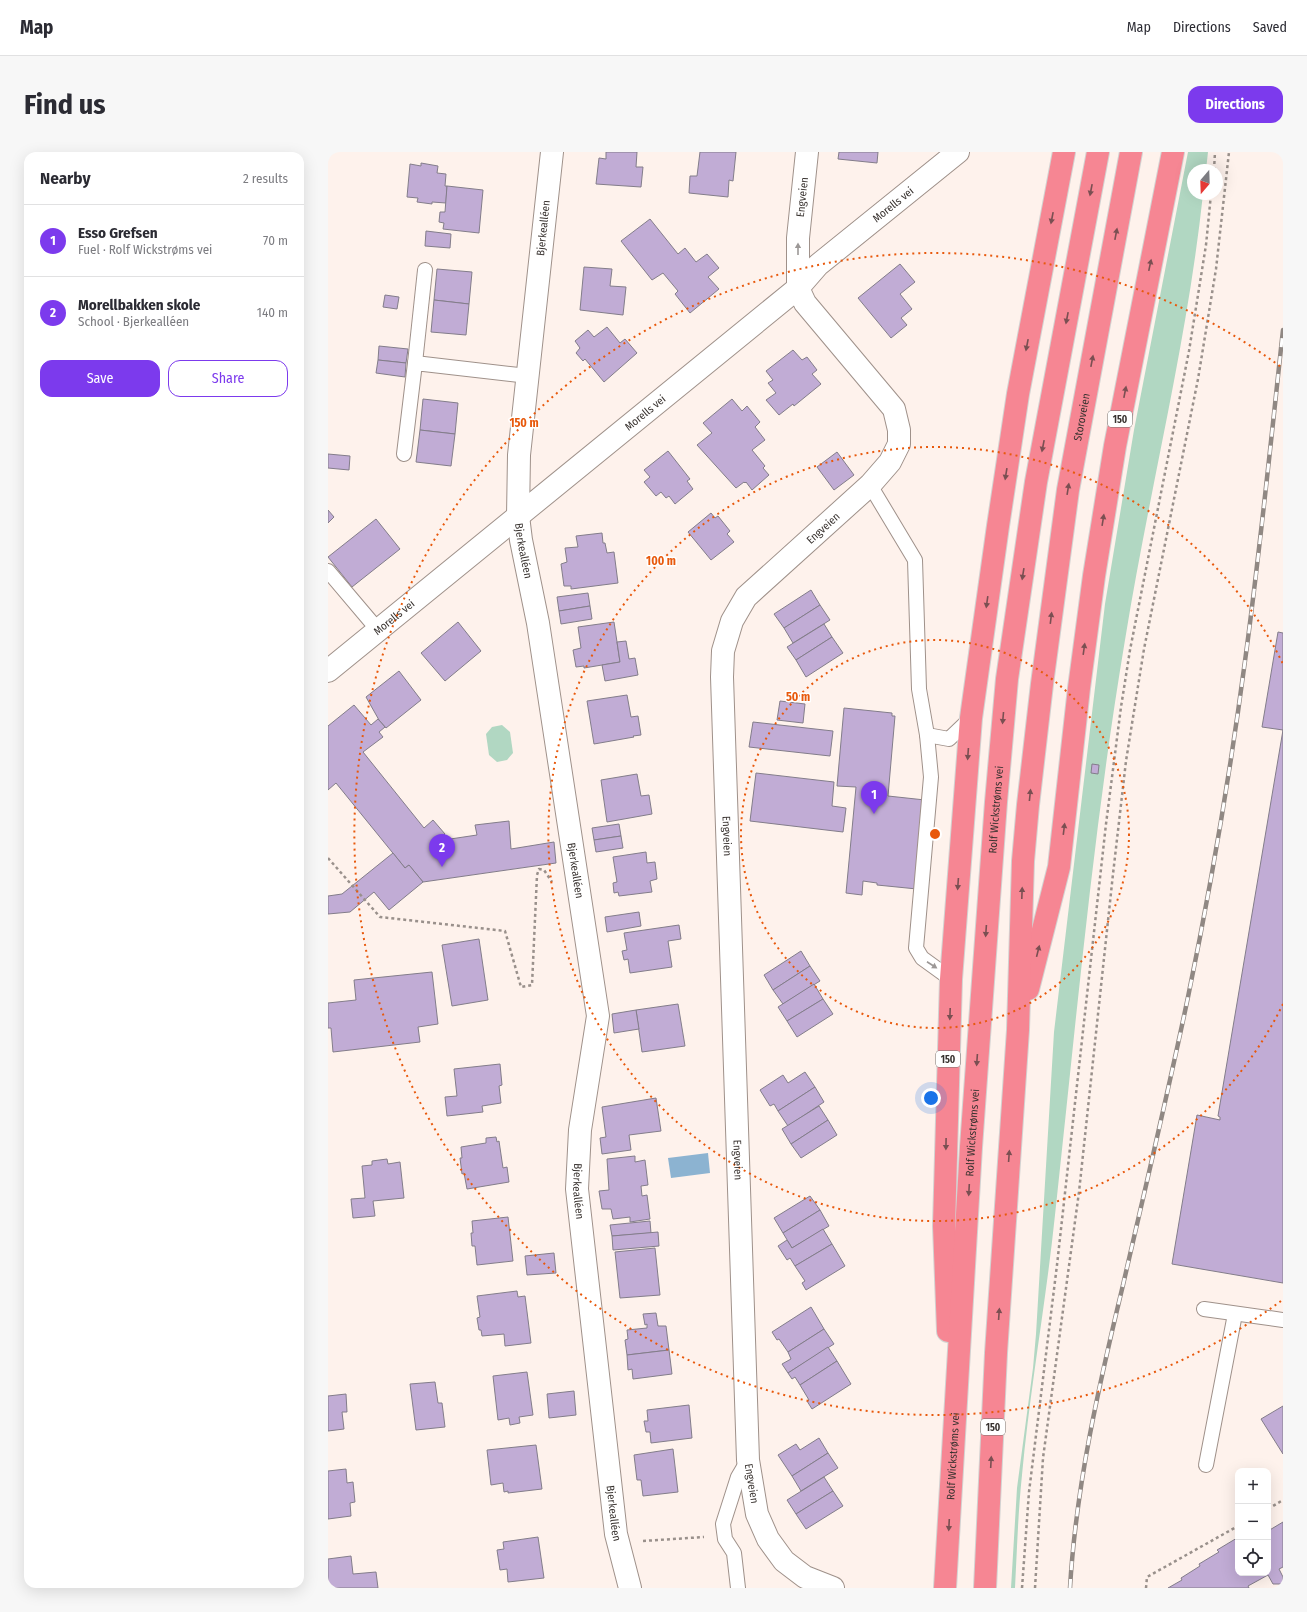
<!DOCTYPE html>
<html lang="en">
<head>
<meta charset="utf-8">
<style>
	:root { --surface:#fff; --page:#f7f7f7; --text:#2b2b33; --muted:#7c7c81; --line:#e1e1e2; --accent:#7c3aed }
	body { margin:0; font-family:"Fira Sans Condensed",sans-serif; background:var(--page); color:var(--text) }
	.controls { position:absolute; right:12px; bottom:12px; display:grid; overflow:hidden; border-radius:8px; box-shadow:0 4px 16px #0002 }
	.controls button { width:36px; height:36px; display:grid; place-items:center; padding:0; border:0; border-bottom:1px solid var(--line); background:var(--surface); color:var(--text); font:20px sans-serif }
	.compass { position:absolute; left:859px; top:12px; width:36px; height:36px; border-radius:50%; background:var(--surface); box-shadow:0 4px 16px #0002; rotate:199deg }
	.you { position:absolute; left:603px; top:946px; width:14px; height:14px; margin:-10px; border:3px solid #fff; border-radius:50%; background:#1a73e8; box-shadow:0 0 0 6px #1a73e833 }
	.badge { display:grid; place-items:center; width:26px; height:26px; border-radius:50%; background:var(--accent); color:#fff; font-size:13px; font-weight:700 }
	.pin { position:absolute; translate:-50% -33px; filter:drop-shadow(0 1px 2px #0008) }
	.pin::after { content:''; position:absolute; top:21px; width:14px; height:12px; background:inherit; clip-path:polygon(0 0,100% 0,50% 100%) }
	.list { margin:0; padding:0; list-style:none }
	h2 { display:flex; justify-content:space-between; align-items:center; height:52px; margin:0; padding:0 16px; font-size:17px }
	h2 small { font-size:13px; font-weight:400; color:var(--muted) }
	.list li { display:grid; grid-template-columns:26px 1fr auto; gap:12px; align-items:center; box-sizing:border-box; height:72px; padding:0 16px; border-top:1px solid var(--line) }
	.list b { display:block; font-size:15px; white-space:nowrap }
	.list p { margin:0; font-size:13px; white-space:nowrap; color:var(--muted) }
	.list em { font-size:13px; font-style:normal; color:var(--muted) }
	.actions { display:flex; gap:8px; padding:12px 16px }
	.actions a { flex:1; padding:9px 0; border:1px solid var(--accent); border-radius:12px; text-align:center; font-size:14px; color:var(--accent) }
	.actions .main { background:var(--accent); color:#fff }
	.icon { flex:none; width:22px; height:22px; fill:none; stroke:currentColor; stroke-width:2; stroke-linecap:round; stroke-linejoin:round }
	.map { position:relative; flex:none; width:955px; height:1436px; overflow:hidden; border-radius:12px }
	header { display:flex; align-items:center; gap:24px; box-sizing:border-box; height:56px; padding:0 20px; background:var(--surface); border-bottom:1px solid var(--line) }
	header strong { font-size:19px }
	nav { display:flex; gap:22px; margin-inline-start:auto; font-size:14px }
	.intro { display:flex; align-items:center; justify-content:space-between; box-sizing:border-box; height:96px; padding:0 24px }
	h1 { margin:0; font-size:28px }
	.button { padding:10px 18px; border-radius:12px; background:var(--accent); color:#fff; font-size:14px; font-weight:700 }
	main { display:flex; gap:24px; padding:0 24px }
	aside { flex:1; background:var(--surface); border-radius:12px; box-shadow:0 4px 16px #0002 }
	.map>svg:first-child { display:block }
	.green { fill:#b1d7c2 }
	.water { fill:#8cb3d1 }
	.building { fill:#c1acd5; stroke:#837d8a }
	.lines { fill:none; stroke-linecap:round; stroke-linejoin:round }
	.service-casing { stroke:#9f918a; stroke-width:16 }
	.minor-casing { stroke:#9f918a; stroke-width:24 }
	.trunk-casing { stroke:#d3d2d1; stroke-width:24 }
	.path { stroke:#99908b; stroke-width:2.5; stroke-dasharray:3 3; stroke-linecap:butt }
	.service { stroke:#fff; stroke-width:14 }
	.minor { stroke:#fff; stroke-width:22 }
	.trunk { stroke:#f68693; stroke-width:22 }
	.rail-casing { stroke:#908883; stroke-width:4.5 }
	.rail { stroke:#fff; stroke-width:3; stroke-dasharray:9; stroke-linecap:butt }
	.oneway { fill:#7a4f52 }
	.oneway2 { fill:#9c9897 }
	.ring { fill:none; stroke:#e8590c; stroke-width:2; stroke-dasharray:2 4 }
	.labels { text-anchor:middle; stroke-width:3; stroke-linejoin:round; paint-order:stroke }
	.shield { fill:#fff; stroke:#74706d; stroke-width:1 }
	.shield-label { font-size:10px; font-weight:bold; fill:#38322f }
	.street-label { font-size:11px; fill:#38322f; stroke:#fff }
	.centre { fill:#e8590c; stroke:#fff; stroke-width:2 }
	.ring-label { font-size:12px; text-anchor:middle; font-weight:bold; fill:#e8590c; stroke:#fff; stroke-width:3; stroke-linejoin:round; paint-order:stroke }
</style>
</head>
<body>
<header>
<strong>Map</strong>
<nav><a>Map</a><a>Directions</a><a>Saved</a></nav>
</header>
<div class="intro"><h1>Find us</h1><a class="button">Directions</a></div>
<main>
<aside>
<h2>Nearby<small>2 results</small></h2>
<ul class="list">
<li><span class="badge">1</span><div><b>Esso Grefsen</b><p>Fuel · Rolf Wickstrøms vei</p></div><em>70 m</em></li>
<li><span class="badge">2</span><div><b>Morellbakken skole</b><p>School · Bjerkealléen</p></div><em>140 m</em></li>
</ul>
<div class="actions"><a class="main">Save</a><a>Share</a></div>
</aside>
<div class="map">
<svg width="955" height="1436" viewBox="0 0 955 1436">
	<rect width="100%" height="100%" fill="#fef2ec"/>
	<!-- green -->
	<g class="green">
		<path d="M860,0H880L878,18H865V42H875C859,192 821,339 797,488C765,678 748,871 727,1063C718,1150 702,1236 694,1323C690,1361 689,1398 687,1436H683L689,1336L705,1216L708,1182L726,880L777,452L806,278Z"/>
		<path d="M174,573L182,580L185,601L179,608L169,610L161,603L158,582L164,575Z"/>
	</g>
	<!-- water -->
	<path class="water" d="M380,1001L382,1021L343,1026L340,1006Z"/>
	<!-- building -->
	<g class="building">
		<path d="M278,0H309L308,15H315L313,35L268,32L271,6L278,7Z"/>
		<path d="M372,0H408L405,29L401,28L400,45L361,41L362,24H369Z"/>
		<path d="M511,0H550L549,11L510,7Z"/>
		<path d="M93,11L110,14L109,21L118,22L117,34H119L118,51L104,50V52L89,50L90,46L79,45L82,12L93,14Z"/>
		<path d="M119,34L155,38L151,81L115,77L116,71L111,70L112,60H117Z"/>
		<path d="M322,67L350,102L357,96L368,110L379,102L391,116L380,125L391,137L362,161L347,142L350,139L335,121L324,128L293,89Z"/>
		<path d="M98,79L123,82L122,96L97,94Z"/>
		<path d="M572,112L587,130L572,142L584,157L573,166L579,173L563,186L530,146Z"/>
		<path d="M256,115L284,117L282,134L298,135L295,163L252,158Z"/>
		<path d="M109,117L144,120L141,152L106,148Z"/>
		<path d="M57,143L71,145L69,157L55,155Z"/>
		<path d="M106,148L141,152L138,183L103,180Z"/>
		<path d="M279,175L292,191L297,187L309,201L276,230L257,207L255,209L248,201L252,196L247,189L260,178L266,185Z"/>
		<path d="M51,194L80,197L78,211L50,208Z"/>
		<path d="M465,198L474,208L479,205L489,218L484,222L493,232L466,254L465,252L451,263L438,248L448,241L440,231L445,228L438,219Z"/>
		<path d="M50,208L78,211L77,225L48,221Z"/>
		<path d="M95,247L130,251L127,282L92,278Z"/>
		<path d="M404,247L414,259L419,254L432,270L427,275L437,288L424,298L437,314L435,316L441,323L424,338L418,330L417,331L416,330L408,336L369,293L384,281L375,271Z"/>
		<path d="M92,278L127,282L123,314L88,310Z"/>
		<path d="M340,299L362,327L359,329L365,337L347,352L341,344L338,346L333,340L328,344L316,330L322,325L316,318Z"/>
		<path d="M509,300L526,323L506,338L489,315Z"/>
		<path d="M0,302L22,304L21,318L0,316Z"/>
		<path d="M0,358L6,365L0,371Z"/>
		<path d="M383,361L387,366L390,364L402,379L399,382L406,390L383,408L360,380Z"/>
		<path d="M48,367L72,397L24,435L0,405Z"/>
		<path d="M274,381L275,391H277L279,401L286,400L290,431L243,437V434H236L233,412L239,410L237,396L250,395L248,384Z"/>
		<path d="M483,438L492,453L456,476L446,462Z"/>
		<path d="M260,441L262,454L231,459L229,445Z"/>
		<path d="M492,453L502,468L465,491L456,476Z"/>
		<path d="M262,454L264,467L233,472L231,459Z"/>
		<path d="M130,470L153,499L117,529L93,501Z"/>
		<path d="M286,470L292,510L256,516V514L248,515L245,498L253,496L250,475Z"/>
		<path d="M496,472L504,485L468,508L459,495Z"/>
		<path d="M950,480L955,481V578L934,575Z"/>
		<path d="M504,485L515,501L478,525L468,508Z"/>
		<path d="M298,489L301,507L307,506L310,523L277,529L274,513L292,510L289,490Z"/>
		<path d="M71,519L93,548L58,576L51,568L38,545Z"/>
		<path d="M299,543L303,565L310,564L313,583L305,584L306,585L266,592L259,549Z"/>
		<path d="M452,549L477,552L475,571L449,568Z"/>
		<path d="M26,553L43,573L50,567L57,575L51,580L55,585L35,600L96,676L105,668L117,682L109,689L149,683L147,673L181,669L183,697L226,690L228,711L95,730L81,713L77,716L8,631L0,638V574Z"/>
		<path d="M516,556L564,561V564H567L560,644L597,648L589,737L549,733V731L535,729L534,743L518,741L528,635L509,634Z"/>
		<path d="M425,570L505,579L502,604L421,595Z"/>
		<path d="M955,578V1131L844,1112L869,963L892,968V965L890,964Z"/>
		<path d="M764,612L771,613L770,622L763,621Z"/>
		<path d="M428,621L506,630L504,654L518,656L515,680L422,669Z"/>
		<path d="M309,622L313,644L321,643L324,662L279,670L273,628Z"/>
		<path d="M291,672L293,684L266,688L264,676Z"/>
		<path d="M293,684L295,696L268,700L266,688Z"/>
		<path d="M318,700L319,711L327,710L329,727L322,729L324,740L291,744L290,740L286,741L285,731L289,730L285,705Z"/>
		<path d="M65,701L77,716L81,713L95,730L61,758L46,740L22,760L0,762V744L14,742Z"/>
		<path d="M311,760L313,774L279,780L277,765Z"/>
		<path d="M351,773L353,787L340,789L344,815L302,821L300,807L296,808L294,799L299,798L296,781Z"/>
		<path d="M151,787L160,848L124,854L114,793Z"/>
		<path d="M473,799L482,814L445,838L436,823Z"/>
		<path d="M482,814L492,829L455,852L445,838Z"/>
		<path d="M104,820L110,872L90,875L92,890L5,900L3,876H0V851L28,848L26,828Z"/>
		<path d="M486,832L495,847L459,869L450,855Z"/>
		<path d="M495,847L505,862L469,885L459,869Z"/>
		<path d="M350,852L357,894L314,900L308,858Z"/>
		<path d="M308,858L311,877L286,881L284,862Z"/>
		<path d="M172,912L174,933L171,934L173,951L154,954L155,960L119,964L117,945L129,944L126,917Z"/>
		<path d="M477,920L487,935L450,959L446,952L442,954L432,938L455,923L460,931Z"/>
		<path d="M487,935L496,950L460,974L450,959Z"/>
		<path d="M328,946L333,979L301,983L303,998L274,1002L272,986L278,985L274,955Z"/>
		<path d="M491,954L500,968L463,992L454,977Z"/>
		<path d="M500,968L509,983L473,1006L463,992Z"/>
		<path d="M168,985L169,990L171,989L175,1016L179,1015L181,1030L139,1037L136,1021L134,1022L132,1006H134L133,995L158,991V986Z"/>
		<path d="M307,1004V1010L317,1008L320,1033L313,1034L314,1044L319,1043L322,1067L302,1070V1065L285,1067L283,1057H274L271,1039L281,1038L279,1007Z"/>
		<path d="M59,1007L60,1012L72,1010L76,1046L45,1049L47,1064L25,1066L23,1047L37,1046L34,1014L44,1013V1009Z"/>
		<path d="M482,1044L492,1058L455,1081L446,1066Z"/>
		<path d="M492,1058L501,1074L464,1096L455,1081Z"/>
		<path d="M180,1065L185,1109L149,1113L147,1094H144L143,1081H145L144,1069Z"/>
		<path d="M322,1069L323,1081L284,1084L282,1073Z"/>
		<path d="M495,1077L504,1092L467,1114L462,1106L459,1108L450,1094L459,1088L464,1096Z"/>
		<path d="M330,1080L331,1094L285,1098L284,1084Z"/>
		<path d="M504,1092L517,1114L478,1138L474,1131L477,1129L467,1114Z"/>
		<path d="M327,1096L332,1143L292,1146L287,1100Z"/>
		<path d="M226,1101L228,1121L199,1123L197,1104Z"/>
		<path d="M189,1139L190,1145L197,1144L203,1191L177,1194L176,1182L154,1184L153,1178H151L149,1166L152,1165L149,1144Z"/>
		<path d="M483,1155L496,1177L460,1200L451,1187L449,1188L444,1180Z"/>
		<path d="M328,1161L330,1174H338L341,1198L299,1203L297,1188L300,1187L299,1178L319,1176V1172L317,1173L315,1162Z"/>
		<path d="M496,1177L506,1192L460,1221L454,1212L463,1207L460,1200Z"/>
		<path d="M500,1195L509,1209L472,1233L467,1225L464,1227L460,1221Z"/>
		<path d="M341,1198L344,1222L305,1227L304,1217L300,1218L299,1203Z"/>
		<path d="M509,1209L523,1232L484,1257L479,1249L481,1248L472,1233Z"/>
		<path d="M199,1220L205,1263L191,1265L192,1271L182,1273L181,1266L170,1268L165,1224Z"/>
		<path d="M107,1230L110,1251H114L117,1275L88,1278L82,1232Z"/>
		<path d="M246,1239L248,1263L221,1266L219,1242Z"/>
		<path d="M18,1242L19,1260H14L16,1277L0,1279V1244Z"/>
		<path d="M361,1253L364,1286L323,1291L322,1280H318L316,1269H320L319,1258Z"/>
		<path d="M955,1254V1302L933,1267Z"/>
		<path d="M491,1286L500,1301L464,1324L450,1303L468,1292L472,1298Z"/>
		<path d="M208,1293L214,1337L180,1341V1339L176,1340L175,1331L163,1333L159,1298Z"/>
		<path d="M345,1297L350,1340L315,1344L313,1328H309L306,1303Z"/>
		<path d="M500,1301L510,1316L473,1339L464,1324Z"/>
		<path d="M18,1317L19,1331L25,1330L27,1350L22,1351L23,1364L0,1367V1319Z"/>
		<path d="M496,1325L505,1339L468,1362L459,1348Z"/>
		<path d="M505,1339L515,1354L478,1377L468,1362Z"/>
		<path d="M955,1370V1415L951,1417L955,1425V1432H945L940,1423L920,1434L921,1436H840L854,1428L853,1426L872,1414L871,1412L891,1400L889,1398L909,1386L910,1388V1421H940V1379Z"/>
		<path d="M210,1385L216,1426L180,1430L179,1417L172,1418L169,1398L176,1397L175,1390Z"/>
		<path d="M23,1404L25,1422L48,1420L50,1436H0V1407Z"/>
	</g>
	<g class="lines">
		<!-- service casing -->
		<g class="service-casing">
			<g id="service">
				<path d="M87,211L97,118"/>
				<path d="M76,302L87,211L200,224"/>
				<path d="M542,333L587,408L591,537L599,583L603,625L588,796L594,806L623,827"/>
				<path d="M0,419L50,478"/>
				<path d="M599,583L621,587L643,566"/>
				<path d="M876,1157L955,1168"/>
				<path d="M878,1313L907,1162"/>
				<path d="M410,1436L406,1401L397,1387L395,1372L410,1325L420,1308"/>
			</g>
		</g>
		<!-- minor casing -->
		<g class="minor-casing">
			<g id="minor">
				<path id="s1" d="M224,0L191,303L190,364L193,388L210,471L270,864L252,978L249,1037L288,1382L302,1436"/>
				<path id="s2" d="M479,0L470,86V136L477,151L566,257L571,278V292L562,310L542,333L418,445L404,469L395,499L394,525L420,1308L429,1362L440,1387L456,1409L477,1425L505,1436"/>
				<path id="s3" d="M0,519L470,136L490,113L630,0"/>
			</g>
		</g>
		<!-- trunk casing -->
		<g class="trunk-casing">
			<g id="trunk">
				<path d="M700,837L731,715L751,536L766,424L787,294L845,0"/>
				<path d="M620,1179L616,1074L623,827L643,566L670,374L690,242L736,0"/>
				<path id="s4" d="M617,1436L643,995L668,650L679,527L708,330L770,0"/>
				<path id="s5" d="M657,1436L668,1201L690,878L695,709L700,653L714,532L740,338L803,0"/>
			</g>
		</g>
		<!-- path -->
		<g class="path">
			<path d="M886,18L887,0"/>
			<path d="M0,706L52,765L177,779L193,835L204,833L209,723L211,717L216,718L224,730"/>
			<path d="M940,1357L955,1348"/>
			<path d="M315,1389L376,1385"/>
			<path d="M694,1436L701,1340L729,1113L778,672L793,555L802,498L861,199L878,93L883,42"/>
			<path d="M707,1436L715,1306L751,1040L785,722L798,609L816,497L870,227L888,117L901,0"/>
			<path d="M818,1436L819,1425L910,1374"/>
		</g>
		<!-- service -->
		<use href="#service" class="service"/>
		<!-- minor -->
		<use href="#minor" class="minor"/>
		<!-- trunk -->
		<use href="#trunk" class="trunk"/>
		<!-- rail casing -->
		<g class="rail-casing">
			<path id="rail" d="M742,1436C748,1333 771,1233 795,1133C817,1037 840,941 860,845C883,734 902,622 917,509C932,399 943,288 955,178"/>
		</g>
		<!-- rail -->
		<use href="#rail" class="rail"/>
	</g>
	<!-- one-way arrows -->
	<defs><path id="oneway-solid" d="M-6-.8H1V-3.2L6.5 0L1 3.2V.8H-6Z"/></defs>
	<g class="oneway">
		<use href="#oneway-solid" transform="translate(763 38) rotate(101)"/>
		<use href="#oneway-solid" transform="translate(724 66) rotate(101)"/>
		<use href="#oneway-solid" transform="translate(788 82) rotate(-79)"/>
		<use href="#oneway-solid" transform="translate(822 113) rotate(-78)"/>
		<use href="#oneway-solid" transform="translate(739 166) rotate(101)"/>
		<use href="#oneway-solid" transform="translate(699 193) rotate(101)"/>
		<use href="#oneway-solid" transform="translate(764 209) rotate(-79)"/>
		<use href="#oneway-solid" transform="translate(797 240) rotate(-79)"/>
		<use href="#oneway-solid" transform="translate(715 294) rotate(101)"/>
		<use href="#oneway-solid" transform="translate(678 322) rotate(99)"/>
		<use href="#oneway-solid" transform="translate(740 337) rotate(-81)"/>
		<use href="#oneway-solid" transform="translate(775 368) rotate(-81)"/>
		<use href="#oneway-solid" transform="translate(695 422) rotate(99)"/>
		<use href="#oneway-solid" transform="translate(659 450) rotate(98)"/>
		<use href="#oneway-solid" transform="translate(723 466) rotate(-83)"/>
		<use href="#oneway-solid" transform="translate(756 497) rotate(-82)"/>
		<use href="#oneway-solid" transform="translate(675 566) rotate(95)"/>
		<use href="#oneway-solid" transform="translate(640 602) rotate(94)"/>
		<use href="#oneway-solid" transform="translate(702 643) rotate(-84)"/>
		<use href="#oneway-solid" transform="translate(736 677) rotate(-83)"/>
		<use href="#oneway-solid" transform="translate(630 732) rotate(94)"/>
		<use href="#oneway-solid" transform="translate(694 741) rotate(-88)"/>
		<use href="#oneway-solid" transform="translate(658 779) rotate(94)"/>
		<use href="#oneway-solid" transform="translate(710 799) rotate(-76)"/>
		<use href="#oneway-solid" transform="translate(622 862) rotate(92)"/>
		<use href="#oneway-solid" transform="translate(649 908) rotate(94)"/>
		<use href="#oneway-solid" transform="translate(618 992) rotate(91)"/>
		<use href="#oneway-solid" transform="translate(681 1004) rotate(-86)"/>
		<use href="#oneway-solid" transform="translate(641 1038) rotate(93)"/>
		<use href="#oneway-solid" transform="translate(671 1162) rotate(-86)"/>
		<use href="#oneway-solid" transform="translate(663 1310) rotate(-87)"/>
		<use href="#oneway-solid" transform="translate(621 1373) rotate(93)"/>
	</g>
	<g class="oneway2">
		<use href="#oneway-solid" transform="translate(470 97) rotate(-90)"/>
		<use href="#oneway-solid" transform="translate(604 813) rotate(33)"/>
	</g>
	<!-- distance rings -->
	<g class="ring">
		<circle cx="607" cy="682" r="194"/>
		<path d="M955 852A387 387 0 1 1 955 512"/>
		<path d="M953 1149A581 581 0 1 1 953 215"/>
	</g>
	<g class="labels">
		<!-- shield labels -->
		<g class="shield">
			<rect x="780" y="259" width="24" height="16" rx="3"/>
			<rect x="608" y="899" width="24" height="16" rx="3"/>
			<rect x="653" y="1267" width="24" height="16" rx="3"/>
		</g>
		<g class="shield-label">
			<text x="792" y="271">150</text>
			<text x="620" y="911">150</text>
			<text x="665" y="1279">150</text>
		</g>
		<!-- street labels -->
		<g class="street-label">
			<text transform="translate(474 45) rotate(-84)" y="4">Engveien</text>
			<text dy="4" stroke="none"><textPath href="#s3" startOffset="733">Morells vei</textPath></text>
			<text transform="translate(215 76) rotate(-84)" y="4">Bjerkealléen</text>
			<text dy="4" stroke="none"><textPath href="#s3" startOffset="409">Morells vei</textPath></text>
			<text dy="4" stroke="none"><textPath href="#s5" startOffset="1176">Storoveien</textPath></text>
			<text transform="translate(495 376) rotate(-42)" y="4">Engveien</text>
			<text dy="4" stroke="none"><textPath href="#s1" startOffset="401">Bjerkealléen</textPath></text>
			<text dy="4" stroke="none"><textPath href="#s3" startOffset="85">Morells vei</textPath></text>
			<text dy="4" stroke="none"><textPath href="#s4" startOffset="780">Rolf Wickstrøms vei</textPath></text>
			<text dy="4" stroke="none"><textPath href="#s2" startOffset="789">Engveien</textPath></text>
			<text dy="4" stroke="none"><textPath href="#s1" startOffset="725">Bjerkealléen</textPath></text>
			<text dy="4" stroke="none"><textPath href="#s4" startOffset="456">Rolf Wickstrøms vei</textPath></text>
			<text dy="4" stroke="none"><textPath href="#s2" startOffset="1113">Engveien</textPath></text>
			<text dy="4" stroke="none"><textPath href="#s1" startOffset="1049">Bjerkealléen</textPath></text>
			<text dy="4" stroke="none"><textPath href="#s4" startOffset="132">Rolf Wickstrøms vei</textPath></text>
			<text dy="4" stroke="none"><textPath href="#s2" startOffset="1437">Engveien</textPath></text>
			<text dy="4" stroke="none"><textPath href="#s1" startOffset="1373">Bjerkealléen</textPath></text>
		</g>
	</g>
	<circle cx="607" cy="682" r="6" class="centre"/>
	<g class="ring-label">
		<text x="196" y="275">150 m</text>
		<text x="333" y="413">100 m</text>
		<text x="470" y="549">50 m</text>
	</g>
</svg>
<div class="controls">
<button>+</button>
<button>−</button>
<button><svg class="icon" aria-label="locate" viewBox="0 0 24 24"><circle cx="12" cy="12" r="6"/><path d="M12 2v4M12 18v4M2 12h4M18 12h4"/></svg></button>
</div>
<svg class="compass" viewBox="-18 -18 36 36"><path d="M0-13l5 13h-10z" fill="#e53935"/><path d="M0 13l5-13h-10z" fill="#7c7c81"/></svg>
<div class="you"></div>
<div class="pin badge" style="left:546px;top:662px">1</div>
<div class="pin badge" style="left:114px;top:715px">2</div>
</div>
</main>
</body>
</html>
